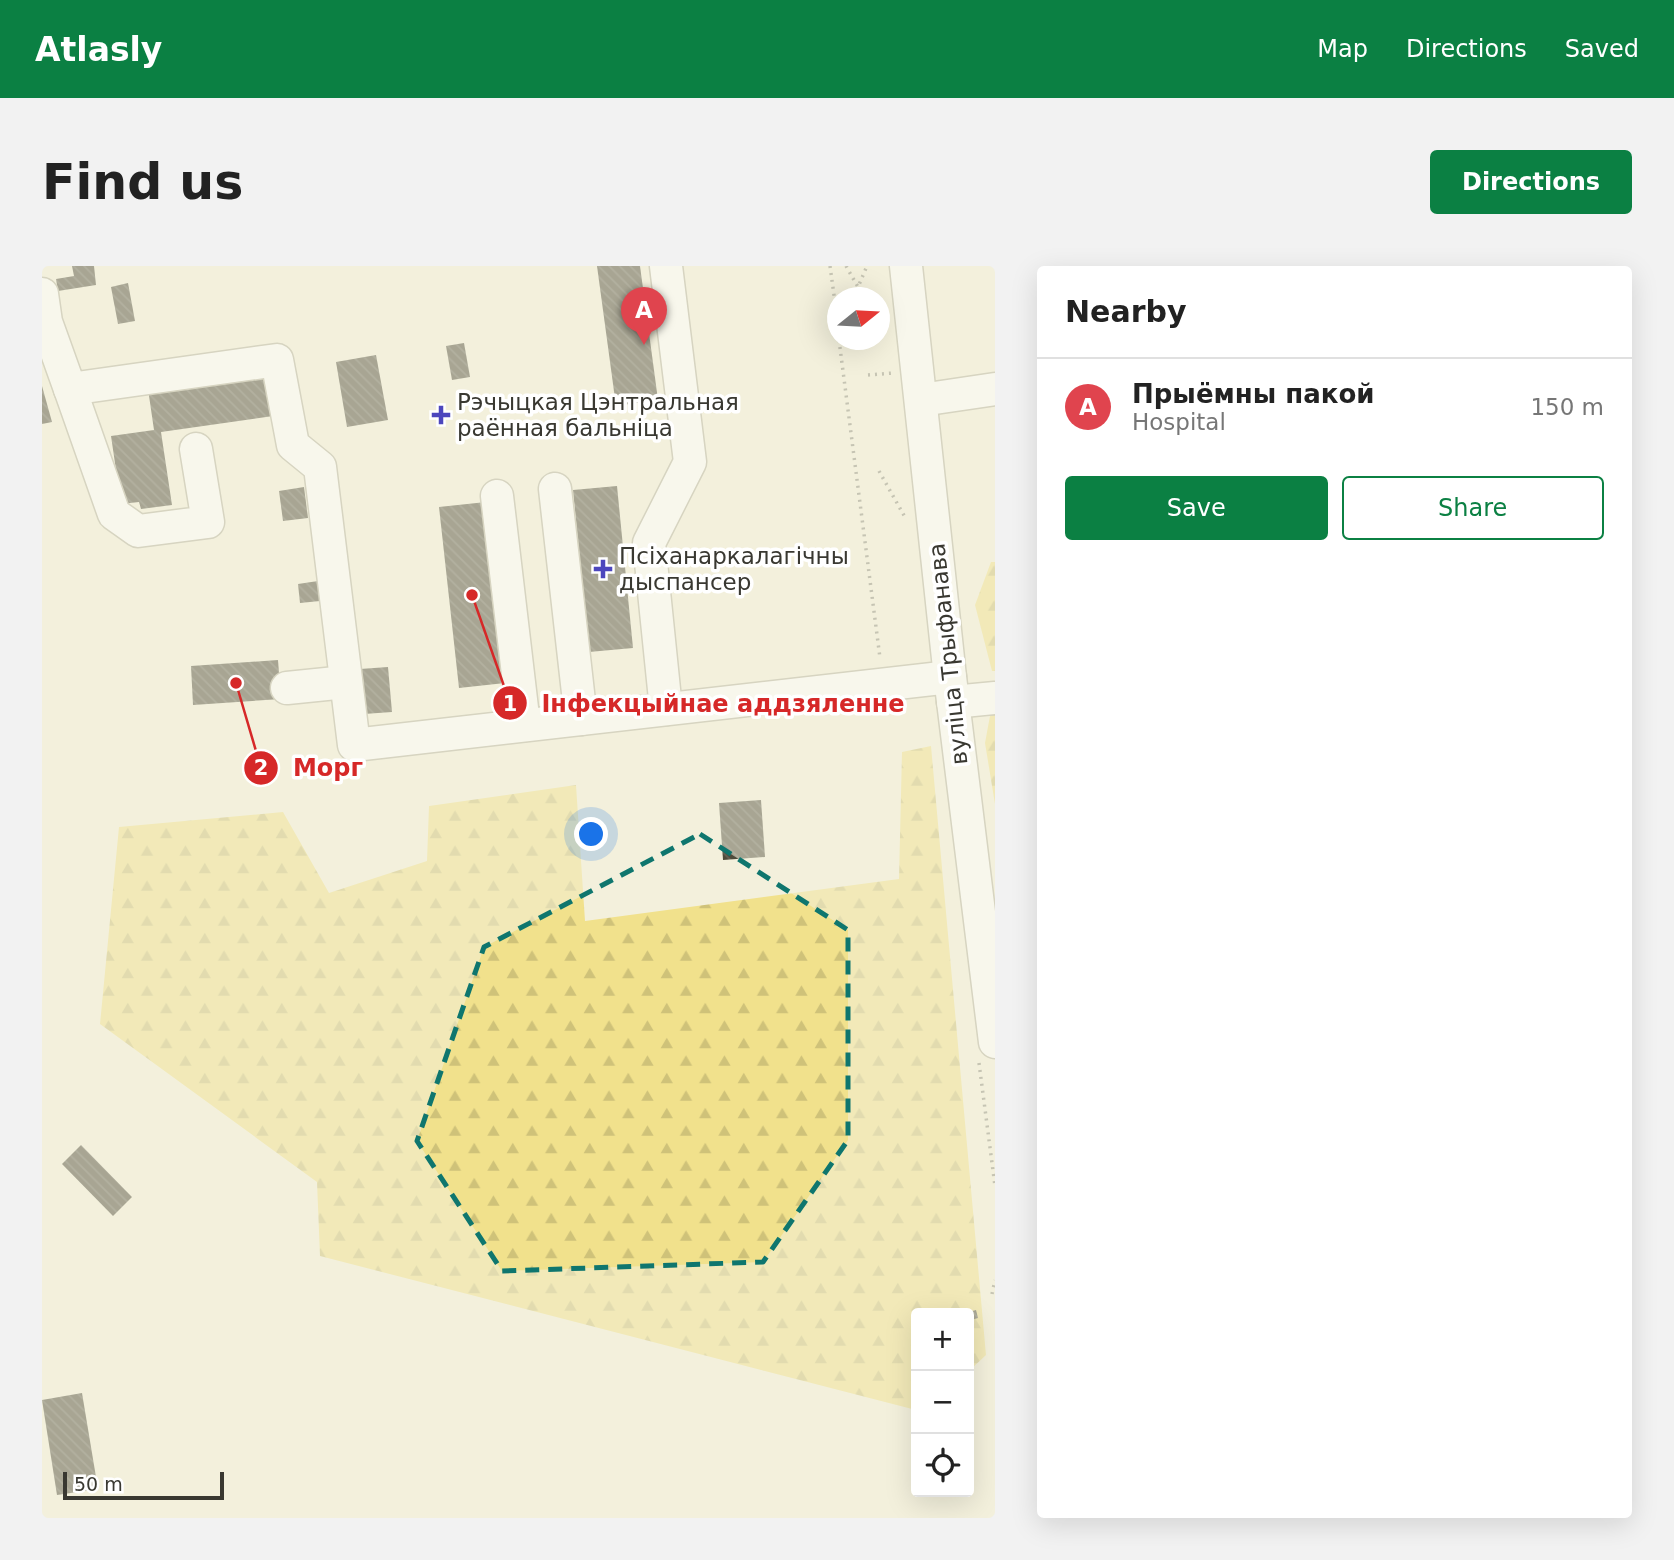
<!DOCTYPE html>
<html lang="en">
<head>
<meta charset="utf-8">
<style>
	:root { --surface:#fff; --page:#f2f2f2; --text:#222; --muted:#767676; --line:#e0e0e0; --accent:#0b8043 }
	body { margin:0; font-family:"DejaVu Sans",sans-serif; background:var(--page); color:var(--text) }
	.controls { position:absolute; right:21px; bottom:21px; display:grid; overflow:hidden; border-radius:7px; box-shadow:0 7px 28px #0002 }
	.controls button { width:63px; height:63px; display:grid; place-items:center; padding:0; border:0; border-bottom:2px solid var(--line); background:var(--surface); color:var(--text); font:35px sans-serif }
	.compass { position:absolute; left:785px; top:21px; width:63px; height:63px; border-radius:50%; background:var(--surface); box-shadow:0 7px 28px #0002; rotate:72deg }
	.scale { position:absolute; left:21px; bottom:18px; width:161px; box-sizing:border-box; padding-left:7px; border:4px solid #393831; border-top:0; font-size:19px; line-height:24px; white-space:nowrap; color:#393831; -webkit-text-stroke:5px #fff; paint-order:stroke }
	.you { position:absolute; left:550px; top:569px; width:24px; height:24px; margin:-18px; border:5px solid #fff; border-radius:50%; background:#1a73e8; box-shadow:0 0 0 10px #1a73e833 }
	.badge { display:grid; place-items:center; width:46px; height:46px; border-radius:50%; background:var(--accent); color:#fff; font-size:23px; font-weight:700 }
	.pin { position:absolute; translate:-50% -58px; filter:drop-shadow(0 2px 4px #0008) }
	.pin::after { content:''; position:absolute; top:37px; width:24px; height:21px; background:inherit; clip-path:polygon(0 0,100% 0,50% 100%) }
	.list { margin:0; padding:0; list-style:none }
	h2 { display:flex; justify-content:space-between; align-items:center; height:91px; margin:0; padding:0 28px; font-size:30px }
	h2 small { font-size:23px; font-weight:400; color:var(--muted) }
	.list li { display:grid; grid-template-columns:46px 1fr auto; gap:21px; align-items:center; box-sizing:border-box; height:98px; padding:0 28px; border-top:2px solid var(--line) }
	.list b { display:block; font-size:26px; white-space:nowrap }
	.list p { margin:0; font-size:23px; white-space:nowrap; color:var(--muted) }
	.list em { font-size:23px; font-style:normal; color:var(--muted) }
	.actions { display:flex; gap:14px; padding:21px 28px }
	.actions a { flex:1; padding:16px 0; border:2px solid var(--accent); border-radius:7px; text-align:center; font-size:24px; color:var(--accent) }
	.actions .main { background:var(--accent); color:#fff }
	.icon { flex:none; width:38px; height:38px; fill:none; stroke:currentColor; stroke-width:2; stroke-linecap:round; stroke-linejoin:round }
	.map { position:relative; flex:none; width:953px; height:1252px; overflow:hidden; border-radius:7px }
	header { display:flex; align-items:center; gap:42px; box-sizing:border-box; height:98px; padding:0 35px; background:var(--accent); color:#fff }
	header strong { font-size:33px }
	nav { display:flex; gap:38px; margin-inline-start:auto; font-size:24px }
	.intro { display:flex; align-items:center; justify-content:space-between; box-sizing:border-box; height:168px; padding:0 42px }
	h1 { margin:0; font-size:49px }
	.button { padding:18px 32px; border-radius:7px; background:var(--accent); color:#fff; font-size:24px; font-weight:700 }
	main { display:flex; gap:42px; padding:0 42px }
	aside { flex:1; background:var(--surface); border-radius:7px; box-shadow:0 7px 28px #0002 }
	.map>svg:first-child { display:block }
	.forest { fill:url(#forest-firs) }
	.building { fill:url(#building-back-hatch) }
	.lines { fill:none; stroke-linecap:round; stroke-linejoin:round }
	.minor-casing { stroke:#b5b29f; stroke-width:35 }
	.path { stroke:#918f82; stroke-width:3.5; stroke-dasharray:2 5; stroke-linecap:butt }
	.minor { stroke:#fff; stroke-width:32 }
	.marked { fill:none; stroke:#0f766e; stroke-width:5; stroke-dasharray:14 9; stroke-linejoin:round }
	.poi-dot { fill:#4c46bd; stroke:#fff; stroke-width:2.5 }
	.labels { text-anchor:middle; stroke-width:7; stroke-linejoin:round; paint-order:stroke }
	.poi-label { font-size:23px; fill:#393831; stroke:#fff; text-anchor:start }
	.street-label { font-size:23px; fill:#393831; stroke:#fff }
	.leader { fill:none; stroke:#d62828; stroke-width:2.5 }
	.callout-dot { fill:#d62828; stroke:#fff; stroke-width:2.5 }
	.mark-label { font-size:21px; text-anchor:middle; font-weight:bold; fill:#fff }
	.callout-label { font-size:24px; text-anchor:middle; font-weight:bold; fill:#d62828; stroke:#fff; stroke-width:7; stroke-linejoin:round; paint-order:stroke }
</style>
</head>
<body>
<header>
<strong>Atlasly</strong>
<nav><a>Map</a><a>Directions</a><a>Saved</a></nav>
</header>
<div class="intro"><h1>Find us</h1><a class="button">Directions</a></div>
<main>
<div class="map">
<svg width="953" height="1252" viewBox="0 0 953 1252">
	<defs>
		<pattern id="forest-firs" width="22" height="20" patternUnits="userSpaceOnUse" patternTransform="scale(1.75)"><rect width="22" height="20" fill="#f1e18c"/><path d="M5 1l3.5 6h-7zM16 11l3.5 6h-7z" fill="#cfc279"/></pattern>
		<pattern id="building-back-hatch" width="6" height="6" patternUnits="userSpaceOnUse" patternTransform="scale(1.75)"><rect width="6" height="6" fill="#4e4b3b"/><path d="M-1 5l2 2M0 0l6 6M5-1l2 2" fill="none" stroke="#666356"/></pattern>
	</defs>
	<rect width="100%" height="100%" fill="#f3f0dc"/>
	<!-- forest -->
	<g class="forest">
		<path d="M949,296H953V405H950L933,339Z"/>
		<path d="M953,438V538L943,477L950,439Z"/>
		<path d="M889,480L944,1089L927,1105V1047H874V1144L278,990L275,916L58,758L77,561L241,546L287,627L385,595L387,540L534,519L543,655L857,613L860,486Z"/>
	</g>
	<!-- building -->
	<g class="building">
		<path d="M30,0H52L54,19L16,25L14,13L32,10Z"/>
		<path d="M555,0H598L616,134L574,140Z"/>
		<path d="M86,17L93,55L76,58L69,21Z"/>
		<path d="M422,77L428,111L410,114L404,80Z"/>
		<path d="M334,89L346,154L305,161L294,96Z"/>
		<path d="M225,106L231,150L119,166L130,239L99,243L97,236L79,238L69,170L112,164L106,123Z"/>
		<path d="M0,120L10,156L0,158Z"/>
		<path d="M575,220L591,382L547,386L531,224Z"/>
		<path d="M262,221L266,252L241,255L237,225Z"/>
		<path d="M444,236L463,417L417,422L397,241Z"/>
		<path d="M276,315L278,335L258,337L256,318Z"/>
		<path d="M236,394L239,433L151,439L149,400Z"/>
		<path d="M346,401L350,446L322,448L318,403Z"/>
		<path d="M719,534L723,591L681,594L677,537Z"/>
		<path d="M39,879L90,931L71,950L20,898Z"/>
		<path d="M934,1044L936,1052L929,1054L927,1046Z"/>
		<path d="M40,1127L56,1223L15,1229L0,1134Z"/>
	</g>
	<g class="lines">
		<!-- minor casing -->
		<g class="minor-casing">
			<g id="minor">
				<path d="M864,0L908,411L953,776"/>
				<path d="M0,28L4,56L28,123L235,94L251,179L278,201L312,479L908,411"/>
				<path d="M28,123L72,248L96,265L166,256L154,183"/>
				<path d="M879,134L953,123"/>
				<path d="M513,223L539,453"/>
				<path d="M455,230L482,459"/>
				<path d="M245,422L304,416"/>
				<path d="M911,436L953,432"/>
				<path d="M624,443L607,277L648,196L624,0"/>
			</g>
		</g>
		<!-- path -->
		<g class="path">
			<path d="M788,0L796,58"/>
			<path d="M804,0L816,21L825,0"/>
			<path d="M797,74L838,392"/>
			<path d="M826,109L851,107"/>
			<path d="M837,205L864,253"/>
			<path d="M937,797L953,920"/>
			<path d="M950,1028L953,1014"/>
		</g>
		<!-- minor -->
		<use href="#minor" class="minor"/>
	</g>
	<!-- marked area -->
	<path d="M0 0H953V1252H0ZM658,568L806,664V874L721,996L460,1005L375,875L442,681Z" fill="#f3f0dc" fill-opacity=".55" fill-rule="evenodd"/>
	<path class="marked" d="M658,568L806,664V874L721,996L460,1005L375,875L442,681Z"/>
	<!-- markers -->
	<g class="poi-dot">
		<path d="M395.5 138.5h7v7h7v7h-7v7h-7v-7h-7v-7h7z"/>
		<path d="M557.5 292.5h7v7h7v7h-7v7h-7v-7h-7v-7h7z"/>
	</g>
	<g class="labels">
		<!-- poi labels -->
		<g class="poi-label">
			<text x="415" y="144">Рэчыцкая Цэнтральная<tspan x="415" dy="26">раённая бальніца</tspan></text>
			<text x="577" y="298">Псіханаркалагічны<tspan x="577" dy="26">дыспансер</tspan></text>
		</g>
		<!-- street labels -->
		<g class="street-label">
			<text transform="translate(906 388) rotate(-96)" y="8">вуліца Трыфанава</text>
		</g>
	</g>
	<!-- callouts -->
	<path class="leader" d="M430 329L468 437M194 417L219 502"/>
	<g class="callout-dot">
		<circle cx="430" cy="329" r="7"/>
		<circle cx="194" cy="417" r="7"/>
		<circle cx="468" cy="437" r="18"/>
		<circle cx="219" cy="502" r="18"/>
	</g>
	<g class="mark-label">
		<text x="468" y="445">1</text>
		<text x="219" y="509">2</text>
	</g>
	<g class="callout-label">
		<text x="681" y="446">Інфекцыйнае аддзяленне</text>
		<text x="286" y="510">Морг</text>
	</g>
</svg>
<div class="controls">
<button>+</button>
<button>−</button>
<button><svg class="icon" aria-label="locate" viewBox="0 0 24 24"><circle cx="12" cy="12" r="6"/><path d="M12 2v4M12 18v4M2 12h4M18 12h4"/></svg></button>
</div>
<svg class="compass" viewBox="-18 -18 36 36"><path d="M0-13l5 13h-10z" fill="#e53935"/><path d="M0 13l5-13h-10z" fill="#767676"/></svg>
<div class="scale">50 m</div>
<div class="you"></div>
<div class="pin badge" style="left:602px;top:79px;background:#e0444e">A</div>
</div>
<aside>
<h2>Nearby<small></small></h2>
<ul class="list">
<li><span class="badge" style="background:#e0444e">A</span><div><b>Прыёмны пакой</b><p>Hospital</p></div><em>150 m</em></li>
</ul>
<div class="actions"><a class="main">Save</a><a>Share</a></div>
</aside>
</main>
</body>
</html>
